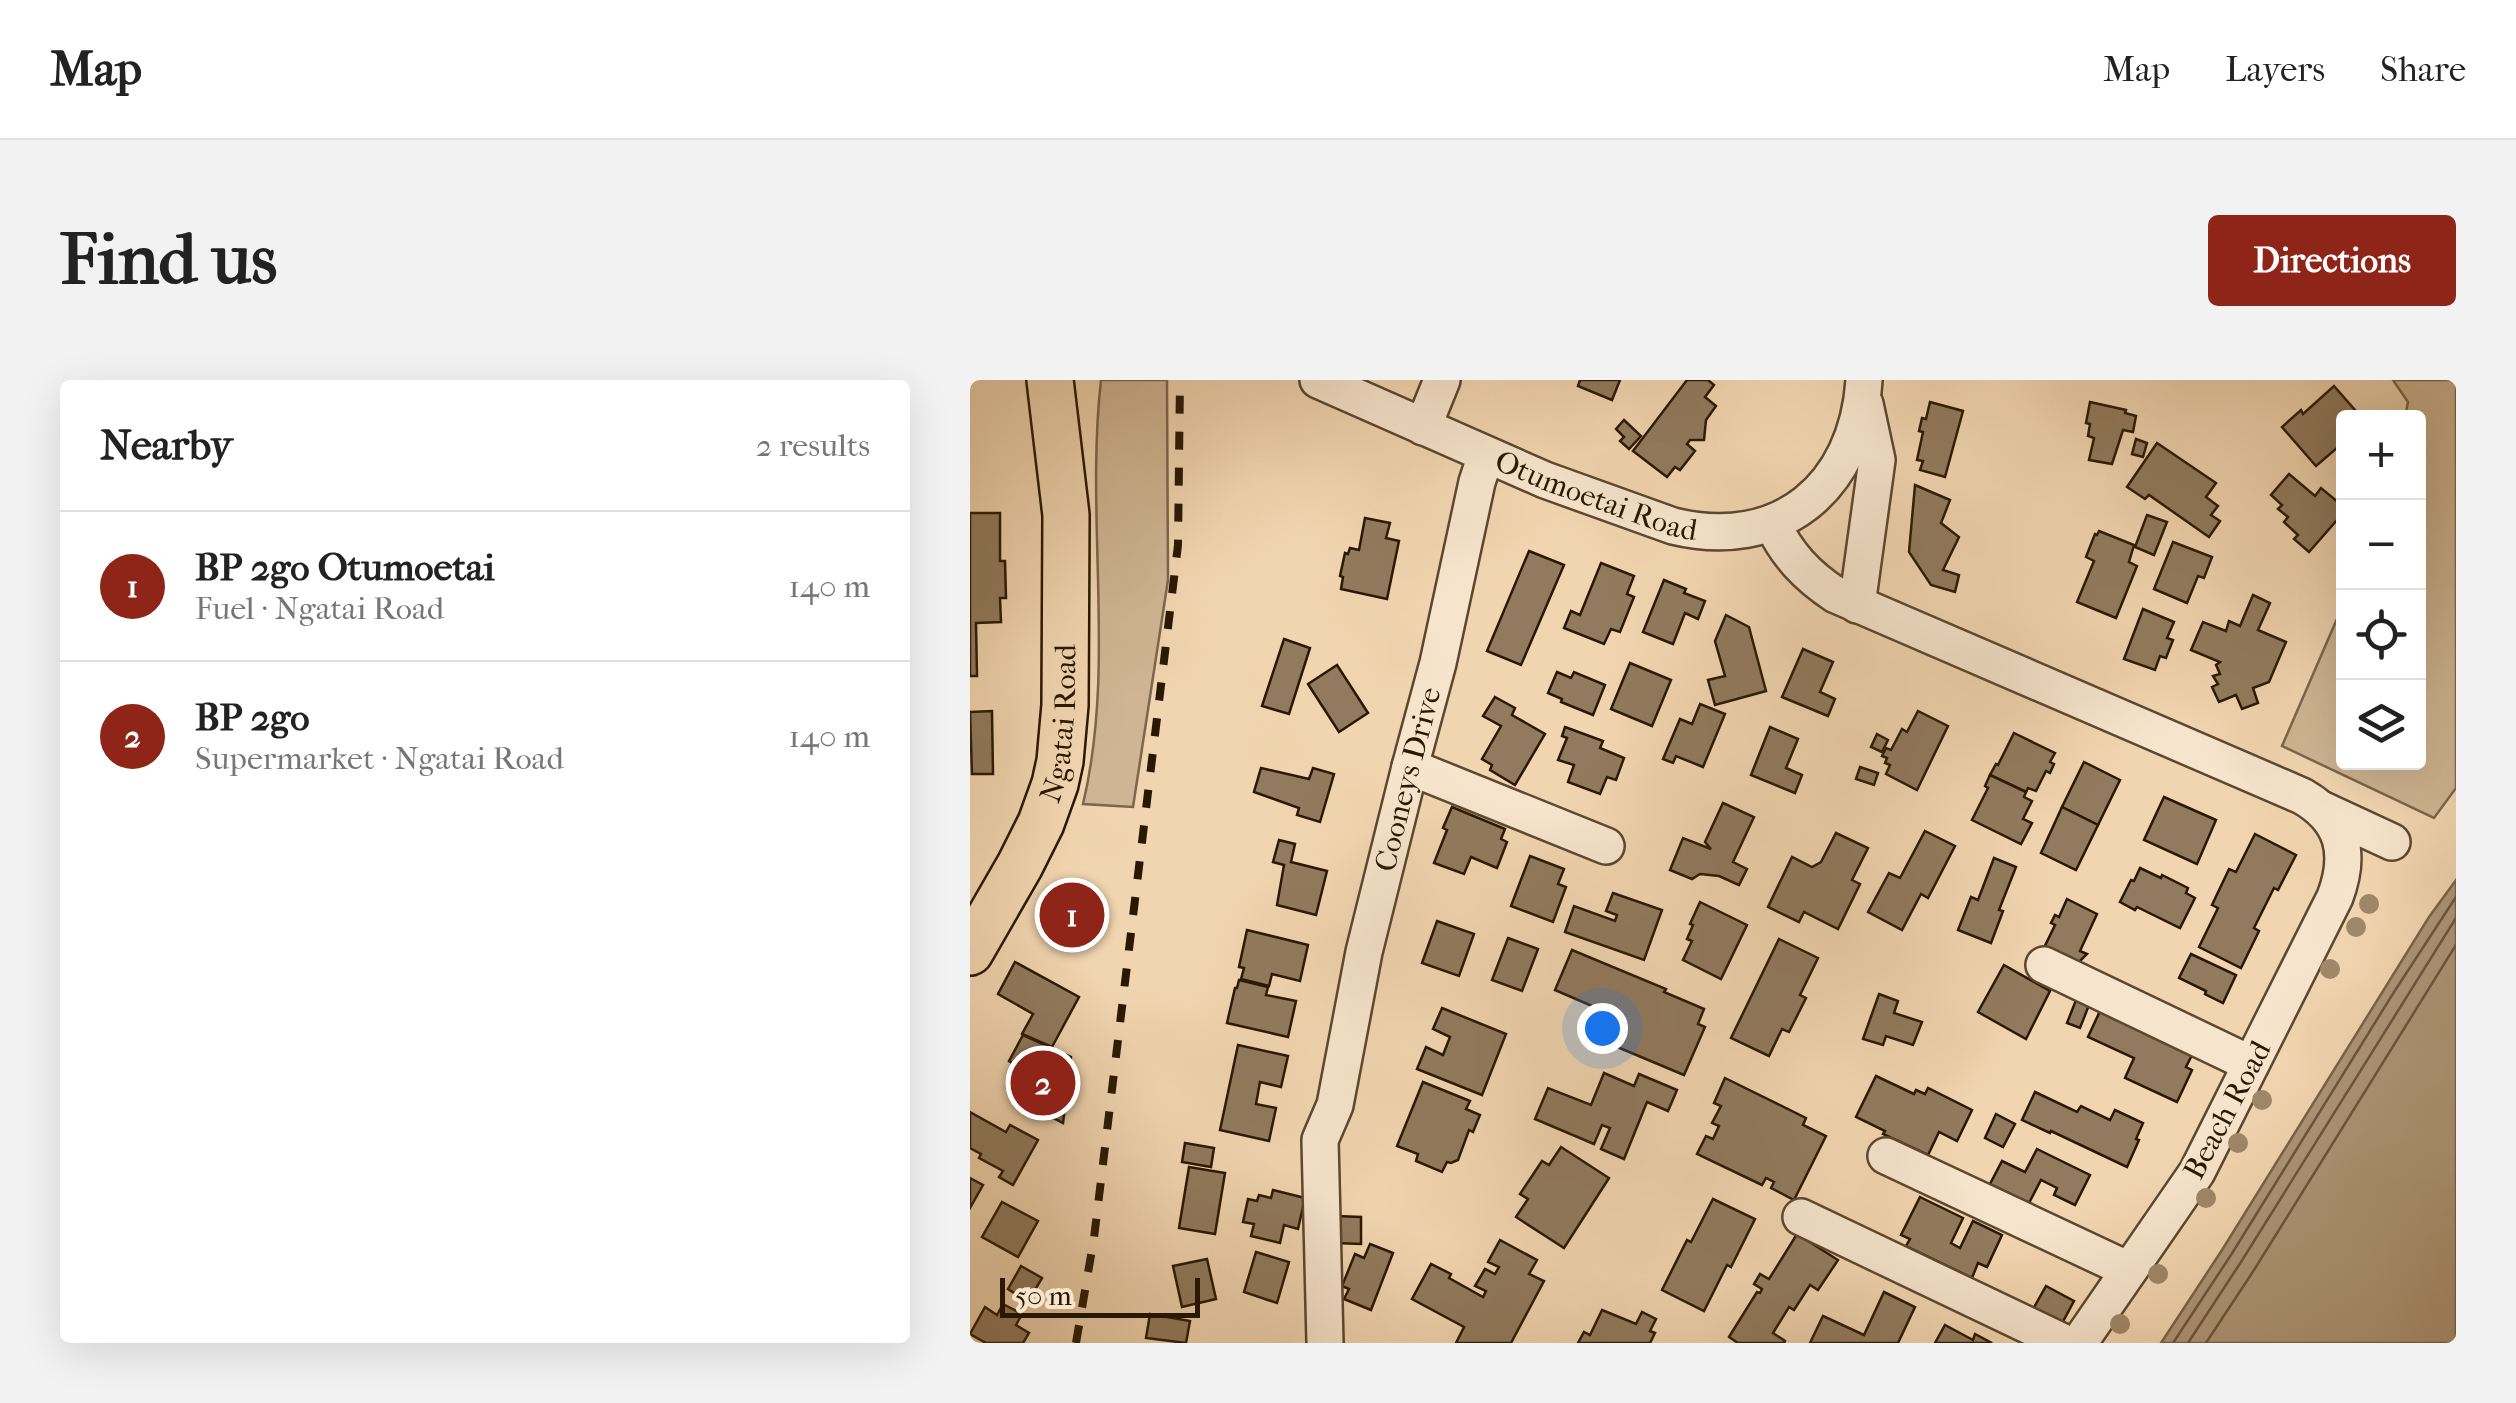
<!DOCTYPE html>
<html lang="en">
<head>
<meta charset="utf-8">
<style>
	:root { --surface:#fff; --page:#f2f2f2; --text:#222; --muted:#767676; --line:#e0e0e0; --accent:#8f2418 }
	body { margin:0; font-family:"IM FELL French Canon",serif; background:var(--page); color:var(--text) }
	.controls { position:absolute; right:30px; top:30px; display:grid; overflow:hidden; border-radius:10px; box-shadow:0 10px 40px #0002 }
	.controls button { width:90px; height:90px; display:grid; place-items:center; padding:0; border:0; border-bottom:2px solid var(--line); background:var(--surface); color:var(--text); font:50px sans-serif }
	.scale { position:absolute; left:30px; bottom:25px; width:200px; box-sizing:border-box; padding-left:10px; border:5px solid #2a1804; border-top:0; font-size:28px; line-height:35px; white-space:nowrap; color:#2a1804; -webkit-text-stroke:8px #f6e4cc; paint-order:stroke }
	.you { position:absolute; left:632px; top:648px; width:35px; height:35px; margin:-25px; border:8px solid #fff; border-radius:50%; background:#1a73e8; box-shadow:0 0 0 15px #1a73e833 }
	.badge { display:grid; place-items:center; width:65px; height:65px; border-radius:50%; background:var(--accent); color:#fff; font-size:32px; font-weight:700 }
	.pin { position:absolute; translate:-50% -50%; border:5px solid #fff; box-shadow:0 2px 10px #0006 }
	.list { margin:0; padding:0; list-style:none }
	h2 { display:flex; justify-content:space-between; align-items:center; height:130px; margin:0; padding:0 40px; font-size:42px }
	h2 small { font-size:32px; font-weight:400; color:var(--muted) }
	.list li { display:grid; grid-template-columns:65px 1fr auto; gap:30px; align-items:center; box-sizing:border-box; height:150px; padding:0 40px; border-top:2px solid var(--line) }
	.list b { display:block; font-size:38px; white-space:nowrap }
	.list p { margin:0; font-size:32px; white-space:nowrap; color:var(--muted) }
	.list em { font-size:32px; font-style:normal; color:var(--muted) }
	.icon { flex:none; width:55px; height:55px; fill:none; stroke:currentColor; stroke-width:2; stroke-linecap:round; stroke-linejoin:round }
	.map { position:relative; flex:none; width:1486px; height:963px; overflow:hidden; border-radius:10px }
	header { display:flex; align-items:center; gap:60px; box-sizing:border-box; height:140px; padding:0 50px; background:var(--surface); border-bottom:2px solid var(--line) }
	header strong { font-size:48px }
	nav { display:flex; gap:55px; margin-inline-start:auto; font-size:35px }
	.intro { display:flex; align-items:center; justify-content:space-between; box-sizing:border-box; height:240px; padding:0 60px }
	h1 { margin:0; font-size:70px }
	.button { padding:25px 45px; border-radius:10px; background:var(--accent); color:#fff; font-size:35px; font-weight:700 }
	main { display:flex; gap:60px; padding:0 60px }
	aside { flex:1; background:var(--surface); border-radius:10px; box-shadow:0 10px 40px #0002 }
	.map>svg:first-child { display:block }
	.green { fill:#cfb593; stroke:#7c664c; stroke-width:2.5 }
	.water { fill:#ad9576; stroke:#796348; stroke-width:2.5 }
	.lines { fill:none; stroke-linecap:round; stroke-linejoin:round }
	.shore { stroke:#6c563d; stroke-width:2.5 }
	.building { fill:#917a5d; stroke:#2a1804; stroke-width:2.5 }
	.minor-casing { stroke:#5c472f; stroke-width:40 }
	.major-casing { stroke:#2a1804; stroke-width:50 }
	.minor { stroke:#f6e4cc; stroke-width:35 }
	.major { stroke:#f1d5b0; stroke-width:45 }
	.rail { stroke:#2a1804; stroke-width:8; stroke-dasharray:18 18; stroke-linecap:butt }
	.tree { fill:#9f8769 }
	.labels { text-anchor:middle; stroke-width:8; stroke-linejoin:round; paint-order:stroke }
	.street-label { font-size:30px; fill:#2a1804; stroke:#f6e4cc }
</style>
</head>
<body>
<header>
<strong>Map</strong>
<nav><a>Map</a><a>Layers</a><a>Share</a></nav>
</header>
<div class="intro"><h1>Find us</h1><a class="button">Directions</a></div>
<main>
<aside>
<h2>Nearby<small>2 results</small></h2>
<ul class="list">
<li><span class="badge">1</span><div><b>BP 2go Otumoetai</b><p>Fuel · Ngatai Road</p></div><em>140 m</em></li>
<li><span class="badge">2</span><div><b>BP 2go</b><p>Supermarket · Ngatai Road</p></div><em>140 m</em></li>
</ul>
</aside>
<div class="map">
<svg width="1486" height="963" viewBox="0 0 1486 963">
	<rect width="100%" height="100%" fill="#f1d5b0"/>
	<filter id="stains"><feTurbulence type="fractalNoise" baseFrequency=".002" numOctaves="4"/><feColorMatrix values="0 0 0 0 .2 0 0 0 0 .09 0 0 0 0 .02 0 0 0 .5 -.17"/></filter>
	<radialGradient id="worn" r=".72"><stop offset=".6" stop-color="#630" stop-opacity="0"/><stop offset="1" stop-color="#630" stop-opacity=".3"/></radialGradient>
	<!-- green -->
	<g class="green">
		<path d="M131,0H197L198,200L163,427L113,424C146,286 115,140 131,0Z"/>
		<path d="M1423,0H1486V408L1464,438L1312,366L1373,225L1374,382H1448V38L1435,37L1438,22Z"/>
	</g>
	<!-- water -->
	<path class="water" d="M1486,500V963H1191L1252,870L1459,537Z"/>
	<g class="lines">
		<!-- shore -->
		<g class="shore">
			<path d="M1203,963L1261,875L1424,612L1486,517"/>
			<path d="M1218,963L1271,882L1486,538"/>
			<path d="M1236,963L1284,890L1486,565"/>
		</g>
	</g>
	<!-- building -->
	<g class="building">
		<path d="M610,0H650L642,20L608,6Z"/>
		<path d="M717,0H738L744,5L735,17L746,26L736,40L734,60H720L717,64L725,71L710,90L705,87L697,97L663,71Z"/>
		<path d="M1364,6L1392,38H1374V62L1346,86L1312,47L1331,30L1333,34Z"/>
		<path d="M960,22L993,31L975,97L950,90L953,81L947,80L953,52L949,51L952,38L956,39Z"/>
		<path d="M1120,22L1156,30L1155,33L1166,36L1163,52L1153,50L1142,84L1119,80L1124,58L1118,56L1120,44L1116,43Z"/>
		<path d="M654,40L671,56L659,69L650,61L654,57L646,49Z"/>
		<path d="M1166,59L1177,63L1173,77L1162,74Z"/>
		<path d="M1187,63L1246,103L1236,117L1248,126L1241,135L1250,141L1239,157L1179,115L1175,119L1157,107Z"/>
		<path d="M1319,94L1345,116L1351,108L1374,127V132L1339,172L1324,159L1328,155L1314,142L1318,137L1308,129L1312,125L1301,115Z"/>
		<path d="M945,105L980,120L971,143L989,157L973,190L989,195L985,212L961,205L939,172Z"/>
		<path d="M0,133H30V181H35L36,218H30L31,242L6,243L7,296H0Z"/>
		<path d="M1177,135L1197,142L1184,175L1165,167Z"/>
		<path d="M395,138L420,143L416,158L429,161L417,219L371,209L373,197L370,196L375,173L378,174L380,168L389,170Z"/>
		<path d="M1129,151L1164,165L1159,182L1167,186L1146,238L1107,222L1124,181L1116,177L1125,154L1127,155Z"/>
		<path d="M1203,162L1242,177L1234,198L1228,196L1217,223L1184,209Z"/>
		<path d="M559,171L594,185L551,285L517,271Z"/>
		<path d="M631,183L664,196L657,214L664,217L650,252L641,249L634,264L594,248L601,231L610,235Z"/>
		<path d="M694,200L716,209L714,213L735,221L728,239L715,233L703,264L673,252Z"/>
		<path d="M1283,215L1300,223L1288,250L1316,262L1299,302L1283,308L1288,323L1272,329L1266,315L1249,322L1242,307L1248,304L1243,296L1250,294L1246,285L1250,282L1221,270L1233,242L1256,251L1259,241L1270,246Z"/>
		<path d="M1173,229L1204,242L1197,258L1203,260L1196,278L1190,276L1185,290L1154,279Z"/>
		<path d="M756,235L779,247L796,311L745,325L738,300L755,296L745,261Z"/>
		<path d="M314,259L340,268L319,334L292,326Z"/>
		<path d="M833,269L863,282L850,312L865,319L858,336L812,317Z"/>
		<path d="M660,283L701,300L682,346L641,329Z"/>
		<path d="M367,285L398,333L369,352L338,304Z"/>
		<path d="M587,292L601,298L604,292L635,305L623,335L591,322L592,319L578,313Z"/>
		<path d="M525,317L545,328L542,335L575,354L545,405L520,390L522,385L512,379L531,346L513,336Z"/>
		<path d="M730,324L755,334L733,387L706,376L703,383L693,379L710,339L722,344Z"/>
		<path d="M22,331L23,394H2L0,332Z"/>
		<path d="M948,331L978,346L947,410L916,394L920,385L915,383L917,378L912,376L916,368L921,370L932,349L937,352Z"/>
		<path d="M595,347L633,361L630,368L654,378L646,400L637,397L630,414L598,402L604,385L588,380L597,358L592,356Z"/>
		<path d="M800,347L828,359L816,388L832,395L825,413L781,395Z"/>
		<path d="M1044,353L1085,373L1080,382L1084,384L1080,393L1076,391L1066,411L1058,408L1056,412L1020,395L1026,384L1028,385Z"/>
		<path d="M907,354L918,360L912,372L901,367Z"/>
		<path d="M1114,382L1150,400L1128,445L1092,427Z"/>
		<path d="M890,387L908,393L904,405L886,399Z"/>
		<path d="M291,388L339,399L343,388L364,394L350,442L327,435L329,428L284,412Z"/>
		<path d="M1020,395L1056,412L1054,417L1062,421L1053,439L1062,443L1051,464L1002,440L1018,408L1015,406Z"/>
		<path d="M1194,417L1246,440L1227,484L1174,460Z"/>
		<path d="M753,423L784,437L763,482L777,489L769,505L749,496L730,494L722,499L700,490L713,458L741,469L735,462Z"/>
		<path d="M482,427L535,449L531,459L537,462L527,488L501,477L494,494L464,483L477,450L473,448Z"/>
		<path d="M1092,427L1128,445L1106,490L1071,473Z"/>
		<path d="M955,451L985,466L958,518L951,514L932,550L898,532L919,493L930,498Z"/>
		<path d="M866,453L898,468L882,500L890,504L868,549L834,532L829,542L798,527L822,477L842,487L851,482Z"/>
		<path d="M1285,454L1326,475L1308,510L1304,508L1284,548L1289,551L1271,588L1229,567L1248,528L1242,525L1259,489L1266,492Z"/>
		<path d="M309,460L325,464L321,482L357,491L346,535L307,525L314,485L303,482Z"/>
		<path d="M560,476L594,489L588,504L596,507L583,542L541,526Z"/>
		<path d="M1024,478L1046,487L1029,530L1033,531L1021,563L988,550L1001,517L1008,520Z"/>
		<path d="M1170,488L1191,498L1192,495L1218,508L1216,513L1225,518L1210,548L1167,527L1165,530L1150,522L1161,500L1164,501Z"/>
		<path d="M643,513L692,530L674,580L595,552L604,526L645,541L647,535L636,531Z"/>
		<path d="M1097,519L1127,534L1110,571L1117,574L1104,587L1072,572L1085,545L1081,543L1085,535L1089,537Z"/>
		<path d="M730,522L777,545L751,599L713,580L722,561L717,559L723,545L720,544Z"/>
		<path d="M467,541L504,554L489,596L452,583Z"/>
		<path d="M277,550L338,565L330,601L302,594L299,606L271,599L274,588L269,587Z"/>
		<path d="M538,558L568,569L552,611L522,600Z"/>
		<path d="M809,559L848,578L830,615L836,618L819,652L812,649L799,676L761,658Z"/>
		<path d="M602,570L696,609L694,612L734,629L728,644L735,647L714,695L633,661L641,642L636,632L585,610Z"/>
		<path d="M1221,574L1266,595L1253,623L1235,614L1236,611L1209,598Z"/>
		<path d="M45,582L109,617L82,667L52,654L63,634L28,614Z"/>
		<path d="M1034,585L1080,611L1056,659L1008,632Z"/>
		<path d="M269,600L298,607L296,615L326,621L318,657L257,643L265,608H267Z"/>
		<path d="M909,614L928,621L924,633L952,642L943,665L916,656L913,665L893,659Z"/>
		<path d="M1106,620L1119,625L1110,648L1097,643Z"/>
		<path d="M472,628L536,654L512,715L447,689L456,667L473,675L480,657L463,649Z"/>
		<path d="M1130,631L1223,673L1216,687L1222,690L1207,722L1155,698L1164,678L1118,657Z"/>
		<path d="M53,655L101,677L93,743L42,716L55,691L39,681Z"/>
		<path d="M268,665L318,676L311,707L290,702L286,724L306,728L299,761L250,750Z"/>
		<path d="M634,693L664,706L669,694L707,710L698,731L677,722L654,779L631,769L640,748L632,745L624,764L565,739L578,708L621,725Z"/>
		<path d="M906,696L944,714L946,710L955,714L958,708L1002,730L987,761L969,752L958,775L913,754L915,751L886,737Z"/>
		<path d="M755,698L836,738L833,745L856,756L824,820L801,808L804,802L796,798L792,805L727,774L736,756L743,759L749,746L742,743L751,726L744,723Z"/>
		<path d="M453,702L500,721L496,729L510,735L503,752L499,750L488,780L481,783L477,782L472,792L446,781L448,774L427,766Z"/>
		<path d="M1065,712L1107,732L1111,726L1140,740L1145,730L1173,743L1166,759L1169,760L1157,787L1081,751L1080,753L1052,740Z"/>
		<path d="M0,732L36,752L40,745L68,760L43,805L29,797L33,791L9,778L11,774L0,768Z"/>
		<path d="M1026,734L1045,744L1033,767L1015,758Z"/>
		<path d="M215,763L244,768L241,787L212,782Z"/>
		<path d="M591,767L639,798L594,868L546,837L558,819L550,814L572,781L579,785Z"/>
		<path d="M1067,769L1120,795L1105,825L1084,815L1087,808L1071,800L1059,823L1020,804L1032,781L1055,792Z"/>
		<path d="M219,787L255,793L245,854L209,848Z"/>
		<path d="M0,798L13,805L0,828Z"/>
		<path d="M303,810L335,818L328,849L314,845L310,863L281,856L284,844L273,842L278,819L287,821L289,815L301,818Z"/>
		<path d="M950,817L993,838L981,863L990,868L1003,841L1032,855L1017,887L1008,883L1002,898L936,866L940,859L931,855Z"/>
		<path d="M743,819L785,839L761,887L757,885L734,931L692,910L717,860L721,862Z"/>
		<path d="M32,822L68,841L48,877L12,857Z"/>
		<path d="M366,836L391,837V864L365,863Z"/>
		<path d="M827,854L868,880L848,910L840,905L824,930L819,927L803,953L815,961L814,963H768L759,957L787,912L790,913L792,909L784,904L790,894L799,899Z"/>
		<path d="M530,860L567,880L559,894L574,901L541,963H486L494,947L442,919L461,884L481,894L479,898L513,917L516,911L505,906L515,889L525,894L529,887L518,882Z"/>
		<path d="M400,864L423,873L401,930L374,919L379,909L372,906L385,874L394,878Z"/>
		<path d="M286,872L319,882L307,923L274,912Z"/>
		<path d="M237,879L246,919L212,927L203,886Z"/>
		<path d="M51,886L72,898L58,922L38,909Z"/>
		<path d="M1076,906L1104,921L1090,947L1062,931Z"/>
		<path d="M914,912L945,927L928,963H840L853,936L894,955Z"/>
		<path d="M33,924L52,934L46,945L59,953L53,963H16L0,954L15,927L27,935Z"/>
		<path d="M632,930L666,944L672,932L686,939L680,951L685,953L680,963H608L614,952L620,955Z"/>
		<path d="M180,934L220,941L216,963L176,958Z"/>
		<path d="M975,945L1003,960L1005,954L1022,963H965Z"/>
	</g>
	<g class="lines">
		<!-- minor casing -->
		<g class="minor-casing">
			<g id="minor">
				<path id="s1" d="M348,0L575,100L703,146C810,172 887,108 894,0"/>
				<path d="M453,47L472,0"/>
				<path d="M802,143C817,175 837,196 866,215L1332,416C1374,440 1381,474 1365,517L1227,792L1109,963"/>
				<path d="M887,225L907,80L895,24"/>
				<path d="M440,387L636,466"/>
				<path d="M1353,430L1422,462"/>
				<path d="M1074,585L1281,684"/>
				<path d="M916,776L1159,890"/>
				<path d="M831,837L1095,963"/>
				<path id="s2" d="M355,963L350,760L365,725L394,572L440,387L468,283L507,102L516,75"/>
			</g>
		</g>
		<!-- major casing -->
		<g class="major-casing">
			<g id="major">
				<path id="s3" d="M0,572L50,485L71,443L85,404L90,381L95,325L96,135L80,0"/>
			</g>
		</g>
		<!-- minor -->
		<use href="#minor" class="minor"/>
		<!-- major -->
		<use href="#major" class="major"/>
		<!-- rail -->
		<path class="rail" d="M106,963L124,858L208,165L210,0"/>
	</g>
	<!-- trees -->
	<g class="tree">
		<circle cx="1399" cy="524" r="10"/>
		<circle cx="1386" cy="547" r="10"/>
		<circle cx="1360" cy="589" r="10"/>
		<circle cx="1292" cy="720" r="10"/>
		<circle cx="1268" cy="763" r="10"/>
		<circle cx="1236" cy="818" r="10"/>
		<circle cx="1188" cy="894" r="10"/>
		<circle cx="1150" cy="944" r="10"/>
	</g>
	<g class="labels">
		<!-- street labels -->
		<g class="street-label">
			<text dy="10" stroke="none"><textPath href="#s1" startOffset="302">Otumoetai Road</textPath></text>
			<text dy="10" stroke="none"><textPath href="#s3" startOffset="250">Ngatai Road</textPath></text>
			<text dy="10" stroke="none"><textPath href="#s2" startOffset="575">Cooneys Drive</textPath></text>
			<text transform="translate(1257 730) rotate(-62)" y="10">Beach Road</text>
		</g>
	</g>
	<rect width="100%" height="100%" filter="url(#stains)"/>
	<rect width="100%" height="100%" fill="url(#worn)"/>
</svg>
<div class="controls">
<button>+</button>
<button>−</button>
<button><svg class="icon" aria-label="locate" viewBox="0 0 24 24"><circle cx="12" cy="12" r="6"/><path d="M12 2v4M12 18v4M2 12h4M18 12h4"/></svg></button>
<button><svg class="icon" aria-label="layers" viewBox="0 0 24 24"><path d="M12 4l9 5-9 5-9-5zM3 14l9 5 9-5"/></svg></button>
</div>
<div class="scale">50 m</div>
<div class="you"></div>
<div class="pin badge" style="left:102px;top:535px">1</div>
<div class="pin badge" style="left:73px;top:703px">2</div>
</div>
</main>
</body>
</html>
